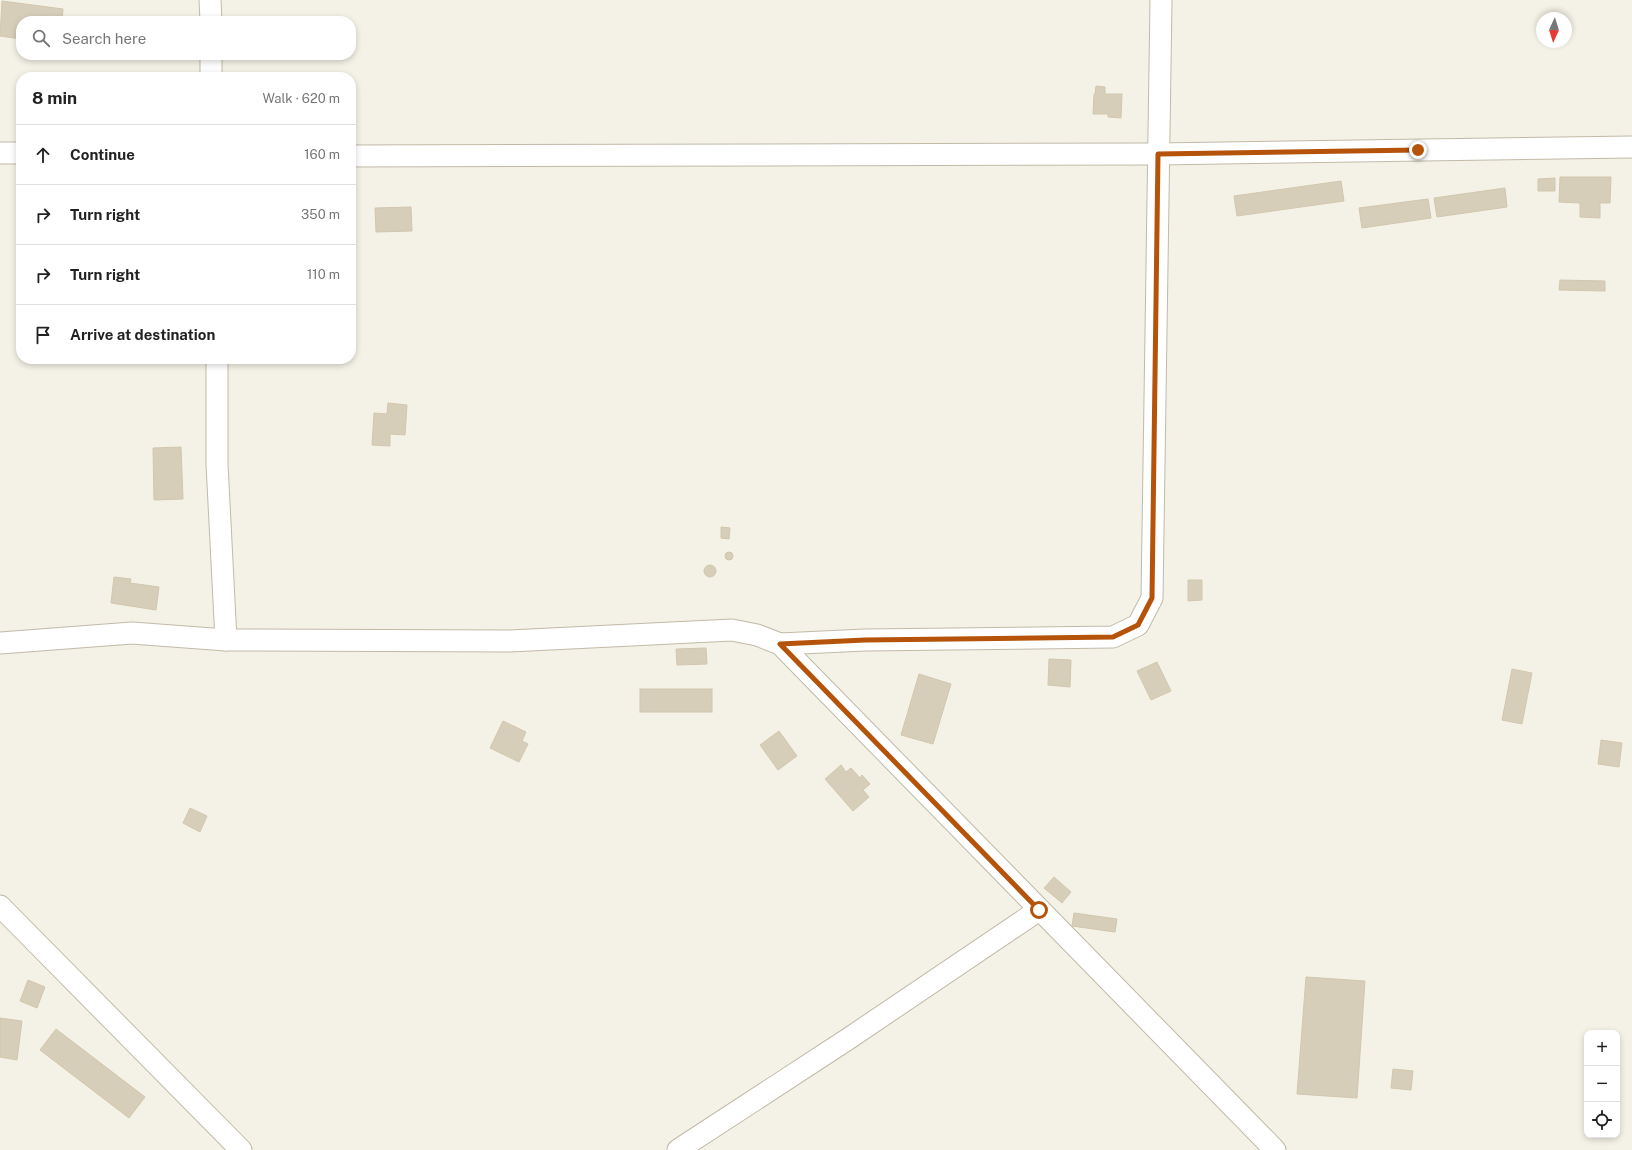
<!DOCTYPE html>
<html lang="en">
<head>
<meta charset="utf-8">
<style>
	:root { --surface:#fff; --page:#f6f6f6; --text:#222; --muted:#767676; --line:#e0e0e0 }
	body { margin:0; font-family:"Public Sans",sans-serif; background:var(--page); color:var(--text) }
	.controls { position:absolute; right:12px; bottom:12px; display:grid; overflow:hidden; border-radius:8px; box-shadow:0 2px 6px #0003 }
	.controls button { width:36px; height:36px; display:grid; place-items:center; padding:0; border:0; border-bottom:1px solid var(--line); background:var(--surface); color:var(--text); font:20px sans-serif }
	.compass { position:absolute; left:1536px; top:12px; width:36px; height:36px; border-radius:50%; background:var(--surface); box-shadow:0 2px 6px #0003; rotate:184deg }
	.stop { position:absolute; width:12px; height:12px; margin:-9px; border:3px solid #b45309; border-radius:50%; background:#fff }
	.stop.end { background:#b45309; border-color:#fff; box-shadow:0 1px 4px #0008 }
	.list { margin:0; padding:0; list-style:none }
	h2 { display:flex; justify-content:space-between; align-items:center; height:52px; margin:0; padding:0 16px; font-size:17px }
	h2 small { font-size:13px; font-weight:400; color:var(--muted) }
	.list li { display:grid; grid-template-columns:26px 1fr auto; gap:12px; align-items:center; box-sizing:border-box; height:60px; padding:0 16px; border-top:1px solid var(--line) }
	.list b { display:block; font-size:15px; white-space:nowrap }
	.list em { font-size:13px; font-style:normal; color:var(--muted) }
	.icon { flex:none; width:22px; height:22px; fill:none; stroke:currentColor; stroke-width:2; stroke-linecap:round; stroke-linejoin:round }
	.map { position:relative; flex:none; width:1632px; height:1150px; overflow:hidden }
	.search { position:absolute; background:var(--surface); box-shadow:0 2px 6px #0003; left:16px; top:16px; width:340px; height:44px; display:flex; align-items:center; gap:10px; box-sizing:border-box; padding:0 14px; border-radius:16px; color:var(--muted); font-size:15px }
	.panel { position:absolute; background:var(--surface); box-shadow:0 2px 6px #0003; left:16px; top:72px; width:340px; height:292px; border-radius:16px }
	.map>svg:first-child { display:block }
	.building { fill:#d7ceba; stroke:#d2c7ad }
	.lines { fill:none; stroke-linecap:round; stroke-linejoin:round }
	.minor-casing { stroke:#c1baa7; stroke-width:23 }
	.minor { stroke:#fff; stroke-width:21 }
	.route { stroke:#b45309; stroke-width:5 }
</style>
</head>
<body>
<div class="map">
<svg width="1632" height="1150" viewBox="0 0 1632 1150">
	<rect width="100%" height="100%" fill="#f4f1e6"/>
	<!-- building -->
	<g class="building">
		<path d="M2,1L63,9L62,21H21V39L0,36Z"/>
		<path d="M113,55H134V57Z"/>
		<path d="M1096,86L1105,87V94H1122L1121,118L1108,117V114H1093L1094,94H1095Z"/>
		<path d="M1560,177H1611L1610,203H1600V218L1580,217V203L1559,202Z"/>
		<path d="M1555,178V191H1538V179Z"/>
		<path d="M1341,181L1344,201L1237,216L1234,196Z"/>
		<path d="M1505,188L1507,207L1437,217L1434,198Z"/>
		<path d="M1428,199L1431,218L1362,228L1359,208Z"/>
		<path d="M411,207L412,231L376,232L375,208Z"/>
		<path d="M1560,280L1605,281V291L1559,290Z"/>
		<path d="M388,403L407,405L405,435L390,434V446L372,445L374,413L387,414Z"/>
		<path d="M181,447L183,499L154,500L153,448Z"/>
		<path d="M721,527L730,528L729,539L721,538Z"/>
		<circle cx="729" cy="556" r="4"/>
		<circle cx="710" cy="571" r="6"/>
		<path d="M114,577L131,579L130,583L159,587L156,610L111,603Z"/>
		<path d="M1188,580H1202V600L1188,601Z"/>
		<path d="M706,648L707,664L677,665L676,649Z"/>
		<path d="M1049,659L1071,660L1070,687L1048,685Z"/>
		<path d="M1157,662L1171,691L1151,700L1137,671Z"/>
		<path d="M1512,669L1532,673L1522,724L1502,720Z"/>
		<path d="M919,674L951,684L933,744L901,735Z"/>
		<rect x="640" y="689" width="72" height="23"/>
		<path d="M503,721L526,732L522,741L528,744L519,762L490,748Z"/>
		<path d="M779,731L797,756L778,770L760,745Z"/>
		<path d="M1601,740L1622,743L1619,767L1598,764Z"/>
		<path d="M841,765L846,772L851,768L860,778L862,775L870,784L863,790L869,797L853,811L825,779Z"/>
		<path d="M190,808L207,816L200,832L183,823Z"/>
		<path d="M1054,877L1071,892L1062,903L1044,888Z"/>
		<path d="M1074,913L1117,919L1115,932L1072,926Z"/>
		<path d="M1306,977L1365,981L1357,1098L1297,1094Z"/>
		<path d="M28,980L45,987L37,1008L20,1001Z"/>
		<path d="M0,1018L22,1021L17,1060L0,1057Z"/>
		<path d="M56,1029L145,1097L129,1118L40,1050Z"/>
		<path d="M1393,1069L1413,1071L1411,1090L1391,1088Z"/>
	</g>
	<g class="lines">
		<!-- minor casing -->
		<g class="minor-casing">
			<g id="minor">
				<path d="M210,0L211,21"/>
				<path d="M211,55V77"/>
				<path d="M0,153H21"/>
				<path d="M351,156L1158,154L1632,147"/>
				<path d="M217,359V464L226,640"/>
				<path d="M0,643L132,633L226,640L510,641L732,630L757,635L780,644L1275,1150"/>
				<path d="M780,644L865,640L1113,637L1138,625L1152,598L1161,0"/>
				<path d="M0,906L241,1150"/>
				<path d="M678,1150L848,1039L1039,910"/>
			</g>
		</g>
		<!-- minor -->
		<use href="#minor" class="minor"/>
	</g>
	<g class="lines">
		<!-- route -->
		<path class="route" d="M1039,910L780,644L865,640L1113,637L1138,625L1152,598L1158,154L1418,150"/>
	</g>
</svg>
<div class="controls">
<button>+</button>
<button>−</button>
<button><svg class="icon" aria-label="locate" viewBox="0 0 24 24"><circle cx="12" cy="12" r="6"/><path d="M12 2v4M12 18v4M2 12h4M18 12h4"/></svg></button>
</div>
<svg class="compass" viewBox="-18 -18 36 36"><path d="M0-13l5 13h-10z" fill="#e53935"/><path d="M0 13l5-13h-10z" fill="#767676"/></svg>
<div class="stop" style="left:1039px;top:910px"></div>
<div class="stop end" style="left:1418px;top:150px"></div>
<div class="search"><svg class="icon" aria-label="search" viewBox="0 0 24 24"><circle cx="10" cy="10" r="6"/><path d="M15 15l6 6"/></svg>Search here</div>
<section class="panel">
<h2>8 min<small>Walk · 620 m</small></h2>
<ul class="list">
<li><svg class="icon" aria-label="ahead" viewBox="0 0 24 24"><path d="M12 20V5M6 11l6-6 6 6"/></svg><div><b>Continue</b></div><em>160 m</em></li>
<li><svg class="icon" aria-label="right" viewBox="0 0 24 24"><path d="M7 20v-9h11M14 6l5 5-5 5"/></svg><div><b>Turn right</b></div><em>350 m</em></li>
<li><svg class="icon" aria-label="right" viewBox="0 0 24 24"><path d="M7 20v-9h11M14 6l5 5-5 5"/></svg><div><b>Turn right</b></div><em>110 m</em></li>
<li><svg class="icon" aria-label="arrive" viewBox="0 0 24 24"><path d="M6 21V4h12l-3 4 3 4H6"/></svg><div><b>Arrive at destination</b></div></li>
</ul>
</section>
</div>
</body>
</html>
